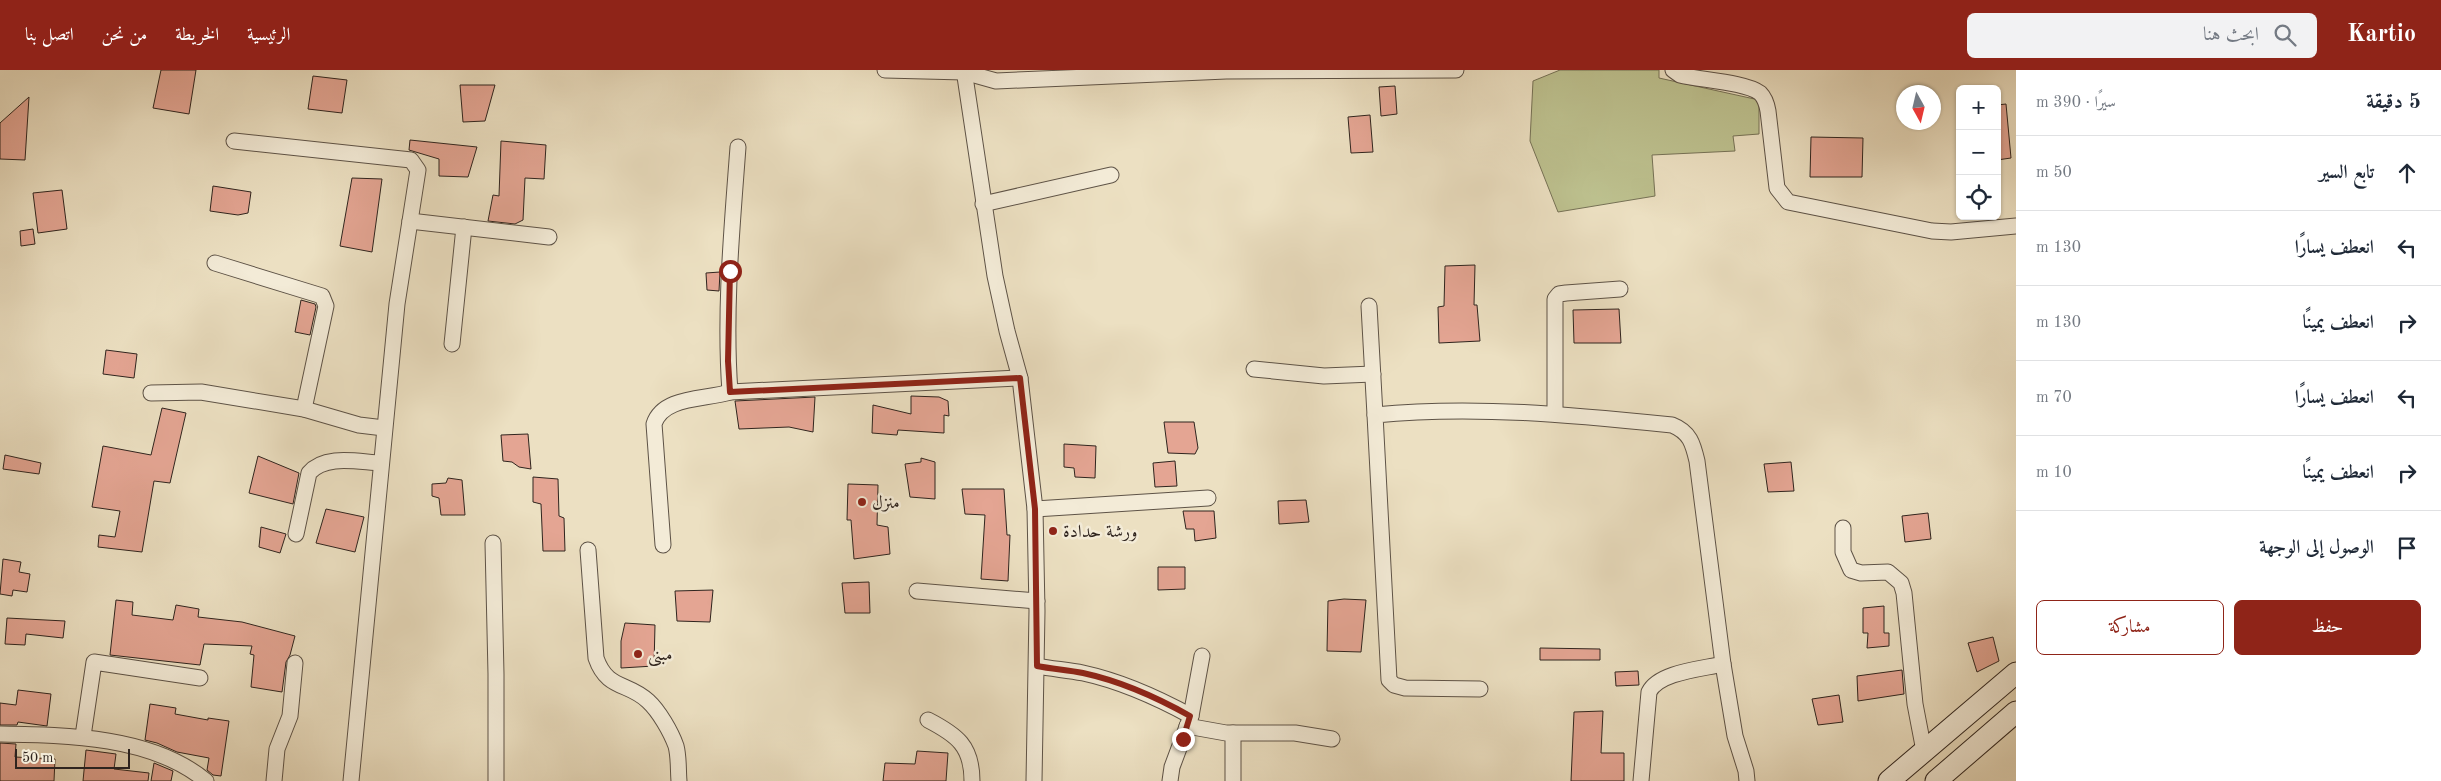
<!DOCTYPE html>
<html lang="ar">
<head>
<meta charset="utf-8">
<style>
	:root { --surface:#fff; --page:#f2f2f3; --text:#1f2937; --muted:#747a83; --line:#e0e1e3; --accent:#8f2418 }
	body { margin:0; font-family:"Old Standard TT",Amiri,serif; background:var(--page); color:var(--text); direction:rtl }
	.controls { position:absolute; right:15px; top:15px; display:grid; overflow:hidden; border-radius:8px; box-shadow:0 1px 4px #0004 }
	.controls button { width:45px; height:45px; display:grid; place-items:center; padding:0; border:0; border-bottom:1px solid var(--line); background:var(--surface); color:var(--text); font:25px sans-serif }
	.compass { position:absolute; left:1896px; top:15px; width:45px; height:45px; border-radius:50%; background:var(--surface); box-shadow:0 1px 4px #0004; rotate:172deg }
	.scale { position:absolute; left:15px; bottom:12px; width:115px; box-sizing:border-box; padding-left:5px; border:2px solid #2f241e; border-top:0; font-size:14px; line-height:18px; white-space:nowrap; color:#2f241e; -webkit-text-stroke:4px #f3ebd7; paint-order:stroke }
	.stop { position:absolute; width:15px; height:15px; margin:-11px; border:4px solid #8f2418; border-radius:50%; background:#fff }
	.stop.end { background:#8f2418; border-color:#fff; box-shadow:0 1px 5px #0008 }
	.list { margin:0; padding:0; list-style:none }
	h2 { display:flex; justify-content:space-between; align-items:center; height:65px; margin:0; padding:0 20px; font-size:21px }
	h2 small { font-size:16px; font-weight:400; color:var(--muted) }
	.list li { display:grid; grid-template-columns:32px 1fr auto; gap:15px; align-items:center; box-sizing:border-box; height:75px; padding:0 20px; border-top:1px solid var(--line) }
	.list b { display:block; font-size:19px; white-space:nowrap }
	.list em { font-size:16px; font-style:normal; color:var(--muted) }
	.actions { display:flex; gap:10px; padding:15px 20px }
	.actions a { flex:1; padding:11px 0; border:1px solid var(--accent); border-radius:8px; text-align:center; font-size:18px; color:var(--accent) }
	.actions .main { background:var(--accent); color:#fff }
	.icon { flex:none; width:28px; height:28px; fill:none; stroke:currentColor; stroke-width:2; stroke-linecap:round; stroke-linejoin:round }
	.map { position:relative; flex:none; width:2016px; height:711px; overflow:hidden; direction:ltr }
	header { display:flex; align-items:center; gap:30px; box-sizing:border-box; height:70px; padding:0 25px; background:var(--accent); color:#fff }
	header strong { font-size:24px }
	nav { display:flex; gap:28px; margin-inline-start:auto; font-size:18px }
	.search { width:350px; height:45px; background:var(--page); display:flex; align-items:center; gap:12px; box-sizing:border-box; padding:0 18px; border-radius:8px; color:var(--muted); font-size:19px }
	main { display:flex }
	aside { flex:1; background:var(--surface) }
	.map>svg:first-child { display:block }
	.green { fill:#bdc18f; stroke:#767256 }
	.building { fill:#e4a593; stroke:#2f241e }
	.lines { fill:none; stroke-linecap:round; stroke-linejoin:round }
	.street-casing { stroke:#5e5347; stroke-width:17 }
	.secondary-casing { stroke:#2f241e; stroke-width:23 }
	.street { stroke:#f3ebd7; stroke-width:15 }
	.secondary { stroke:#f3ebd7; stroke-width:21 }
	.route { stroke:#8f2418; stroke-width:6 }
	.poi-dot { fill:#8f2418; stroke:#f3ebd7; stroke-width:2 }
	.labels { text-anchor:middle; stroke-width:5; stroke-linejoin:round; paint-order:stroke }
	.poi-label { font-size:18px; fill:#2f241e; stroke:#f3ebd7; text-anchor:start }
</style>
</head>
<body>
<header>
<strong>Kartio</strong>
<div class="search"><svg class="icon" aria-label="search" viewBox="0 0 24 24"><circle cx="10" cy="10" r="6"/><path d="M15 15l6 6"/></svg>ابحث هنا</div>
<nav><a>الرئيسية</a><a>الخريطة</a><a>من نحن</a><a>اتصل بنا</a></nav>
</header>
<main>
<aside>
<h2>5 دقيقة<small>سيرًا · 390 m</small></h2>
<ul class="list">
<li><svg class="icon" aria-label="ahead" viewBox="0 0 24 24"><path d="M12 20V5M6 11l6-6 6 6"/></svg><div><b>تابع السير</b></div><em>50 m</em></li>
<li><svg class="icon" aria-label="left" viewBox="0 0 24 24"><path d="M17 20v-9H6M10 6l-5 5 5 5"/></svg><div><b>انعطف يسارًا</b></div><em>130 m</em></li>
<li><svg class="icon" aria-label="right" viewBox="0 0 24 24"><path d="M7 20v-9h11M14 6l5 5-5 5"/></svg><div><b>انعطف يمينًا</b></div><em>130 m</em></li>
<li><svg class="icon" aria-label="left" viewBox="0 0 24 24"><path d="M17 20v-9H6M10 6l-5 5 5 5"/></svg><div><b>انعطف يسارًا</b></div><em>70 m</em></li>
<li><svg class="icon" aria-label="right" viewBox="0 0 24 24"><path d="M7 20v-9h11M14 6l5 5-5 5"/></svg><div><b>انعطف يمينًا</b></div><em>10 m</em></li>
<li><svg class="icon" aria-label="arrive" viewBox="0 0 24 24"><path d="M6 21V4h12l-3 4 3 4H6"/></svg><div><b>الوصول إلى الوجهة</b></div></li>
</ul>
<div class="actions"><a class="main">حفظ</a><a>مشاركة</a></div>
</aside>
<div class="map">
<svg width="2016" height="711" viewBox="0 0 2016 711">
	<rect width="100%" height="100%" fill="#ece0c2"/>
	<filter id="stains"><feTurbulence type="fractalNoise" baseFrequency=".004" numOctaves="4"/><feColorMatrix values="0 0 0 0 .2 0 0 0 0 .09 0 0 0 0 .02 0 0 0 .5 -.17"/></filter>
	<radialGradient id="worn" r=".72"><stop offset=".6" stop-color="#630" stop-opacity="0"/><stop offset="1" stop-color="#630" stop-opacity=".3"/></radialGradient>
	<!-- green -->
	<path class="green" d="M1560,0H1659V8L1759,30V64L1733,66L1735,81L1652,85L1655,126L1558,142L1530,71L1533,11Z"/>
	<!-- building -->
	<g class="building">
		<path d="M161,0H196L189,44L153,38Z"/>
		<path d="M313,6L347,10L342,43L308,39Z"/>
		<path d="M460,15H495L485,51L463,52Z"/>
		<path d="M1395,16L1397,44L1381,46L1379,17Z"/>
		<path d="M29,27L25,90L0,89V53Z"/>
		<path d="M2006,34L2011,88L1997,90V35Z"/>
		<path d="M1370,45L1373,82L1351,83L1348,47Z"/>
		<path d="M1811,67L1863,68L1862,107H1810Z"/>
		<path d="M410,70L477,77L468,107L439,106V89L409,80Z"/>
		<path d="M501,71L546,75L544,109L525,108L523,150L515,154L488,151L493,125L499,126Z"/>
		<path d="M352,108L382,109L372,182L340,176Z"/>
		<path d="M213,116L251,122L248,143L238,145L210,141Z"/>
		<path d="M62,120L67,159L38,163L33,123Z"/>
		<path d="M33,159L35,174L21,176L20,161Z"/>
		<path d="M1475,195L1474,235H1477L1480,271L1439,273L1438,237L1444,236L1445,196Z"/>
		<path d="M720,202L719,221L707,220L706,203Z"/>
		<path d="M301,230L315,234L316,237L310,265L295,262Z"/>
		<path d="M1619,239L1621,273H1574L1573,240Z"/>
		<path d="M106,280L137,284L134,308L103,304Z"/>
		<path d="M911,326L939,327L948,331L949,346L944,345V363L898,360L897,365L872,363L873,335L911,344Z"/>
		<path d="M815,327L813,362L789,357L739,359L735,331Z"/>
		<path d="M162,338L186,343L170,413L154,411L142,482L98,477L99,465L115,467L120,441L92,437L103,376L151,385Z"/>
		<path d="M1164,352H1194L1198,378L1195,384L1168,383Z"/>
		<path d="M528,364L531,399L519,397L512,392L503,391L501,365Z"/>
		<path d="M1064,374L1096,376L1095,408L1075,407L1074,398L1064,397Z"/>
		<path d="M5,385L41,393L39,404L3,399Z"/>
		<path d="M258,386L299,403L293,434L249,423Z"/>
		<path d="M921,388L935,392V429L910,427L905,394L921,392Z"/>
		<path d="M1175,391L1177,416L1155,417L1153,393Z"/>
		<path d="M1791,392L1794,421L1768,422L1764,394Z"/>
		<path d="M533,407L558,409L559,446L564,448L565,481H543L541,434L533,432Z"/>
		<path d="M448,408L462,410L465,445H441L439,428L432,426V414L446,413Z"/>
		<path d="M848,414L878,415L877,455L888,457L890,484L854,489L851,450H847Z"/>
		<path d="M962,419H1004L1007,465H1010L1008,511L981,509L985,445L965,444Z"/>
		<path d="M1306,430L1309,452L1279,454L1278,431Z"/>
		<path d="M326,439L364,447L355,482L316,473Z"/>
		<path d="M1183,441H1214L1216,468L1195,471L1194,459H1186Z"/>
		<path d="M1928,443L1931,469L1905,472L1902,446Z"/>
		<path d="M261,457L286,464L280,483L259,477Z"/>
		<path d="M3,489L21,492L19,502L30,504L27,522L13,520L12,526L0,524Z"/>
		<path d="M1158,497H1185V519L1158,520Z"/>
		<path d="M869,512L870,543H845L842,513Z"/>
		<path d="M713,520L710,552L677,551L675,521Z"/>
		<path d="M1344,529L1366,530L1361,582L1327,581L1328,531Z"/>
		<path d="M116,530L133,532L132,545L173,550L176,535L199,539L198,547L242,552L295,566L290,585L286,592L282,622L251,617L254,585L250,584L252,576L204,574L200,595L110,585Z"/>
		<path d="M1884,536V563H1889V576L1867,578L1868,563H1863V538Z"/>
		<path d="M7,548L65,551L63,568L26,564L25,575L5,574Z"/>
		<path d="M625,553L655,555L654,596L621,598V571Z"/>
		<path d="M1993,567L1999,591L1977,602L1968,573Z"/>
		<path d="M1540,578L1600,579V590H1540Z"/>
		<path d="M1902,600L1904,624L1858,631L1857,606Z"/>
		<path d="M1638,601L1639,615L1616,616L1615,602Z"/>
		<path d="M18,620L51,624L47,656L18,652L17,655H0V633L16,635Z"/>
		<path d="M1839,625L1843,652L1818,655L1812,629Z"/>
		<path d="M150,634L176,638L175,644L208,650V648L229,651L221,706L213,705L207,700L209,688L177,682L157,673L145,670Z"/>
		<path d="M1603,641L1601,683H1624V711H1571L1574,642Z"/>
		<path d="M0,673L16,674L15,687L55,689L54,711H0Z"/>
		<path d="M86,680L116,684L114,699L149,703L148,711H83Z"/>
		<path d="M917,681L948,683L946,711H883L885,693L915,694Z"/>
		<path d="M154,693L173,701L171,711H151Z"/>
	</g>
	<g class="lines">
		<!-- street casing -->
		<g class="street-casing">
			<g id="street">
				<path d="M885,0L964,2L996,11L1226,1L1456,0"/>
				<path d="M964,0L995,206L1007,261L1020,308L1035,439L1037,541L1034,711"/>
				<path d="M1673,0L1680,5C1700,10 1745,12 1760,23C1765,28 1767,35 1768,41L1777,118L1788,132L1932,161L1951,162L2016,156"/>
				<path d="M234,71L411,90L418,100L397,234L351,711"/>
				<path d="M738,77C732,158 724,241 730,322L1020,308"/>
				<path d="M983,134L1111,105"/>
				<path d="M410,151L549,167"/>
				<path d="M215,193L322,226L326,236L304,339"/>
				<path d="M1369,236L1375,345"/>
				<path d="M452,274L464,157"/>
				<path d="M1254,299L1324,306L1373,304"/>
				<path d="M151,323L201,322L304,339L359,355L384,358"/>
				<path d="M1555,343V229L1559,224L1566,223L1620,219"/>
				<path d="M1035,439L1208,428"/>
				<path d="M1843,458V482L1851,500L1861,503L1888,502L1901,513L1904,523L1915,634L1924,681"/>
				<path d="M296,464L309,403C325,384 358,392 381,393"/>
				<path d="M493,473L496,604V711"/>
				<path d="M663,475L654,354C663,326 705,330 730,322"/>
				<path d="M588,480L596,588C607,620 628,612 648,631C659,641 671,662 676,676C679,687 678,700 679,711"/>
				<path d="M917,521L1037,531"/>
				<path d="M1037,596C1052,599 1068,600 1083,603C1120,611 1158,628 1191,646"/>
				<path d="M1480,619L1405,618L1394,615L1389,610L1375,345C1474,335 1573,345 1672,355C1690,362 1693,374 1697,391L1723,594L1735,666L1746,701L1747,711"/>
				<path d="M928,650C957,665 972,676 972,711"/>
				<path d="M1187,656L1226,663H1295L1332,669"/>
				<path d="M1233,663V711"/>
				<path d="M0,664C67,665 152,666 206,711"/>
				<path d="M83,666L94,592L200,608"/>
				<path d="M274,711L277,679L290,646L295,593"/>
				<path d="M1170,711L1172,697L1191,646L1202,586"/>
				<path d="M1641,711L1649,622C1659,602 1702,599 1723,594"/>
			</g>
		</g>
		<!-- secondary casing -->
		<g class="secondary-casing">
			<g id="secondary">
				<path d="M1889,711L2016,603"/>
				<path d="M1936,711L2016,642"/>
			</g>
		</g>
		<!-- street -->
		<use href="#street" class="street"/>
		<!-- secondary -->
		<use href="#secondary" class="secondary"/>
	</g>
	<g class="lines">
		<!-- route -->
		<path class="route" d="M730,201L728,291L730,322L1020,308L1035,439L1037,596C1052,599 1068,600 1083,603C1120,611 1158,628 1190,646L1183,669"/>
	</g>
	<!-- markers -->
	<g class="poi-dot">
		<circle cx="862" cy="432" r="5"/>
		<circle cx="1053" cy="461" r="5"/>
		<circle cx="638" cy="584" r="5"/>
	</g>
	<g class="labels">
		<!-- poi labels -->
		<g class="poi-label">
			<text x="872" y="438">منزل</text>
			<text x="1063" y="467">ورشة حدادة</text>
			<text x="648" y="590">مبنى</text>
		</g>
	</g>
	<rect width="100%" height="100%" filter="url(#stains)"/>
	<rect width="100%" height="100%" fill="url(#worn)"/>
</svg>
<div class="controls">
<button>+</button>
<button>−</button>
<button><svg class="icon" aria-label="locate" viewBox="0 0 24 24"><circle cx="12" cy="12" r="6"/><path d="M12 2v4M12 18v4M2 12h4M18 12h4"/></svg></button>
</div>
<svg class="compass" viewBox="-18 -18 36 36"><path d="M0-13l5 13h-10z" fill="#e53935"/><path d="M0 13l5-13h-10z" fill="#747a83"/></svg>
<div class="scale">50 m</div>
<div class="stop" style="left:730px;top:201px"></div>
<div class="stop end" style="left:1183px;top:669px"></div>
</div>
</main>
</body>
</html>
